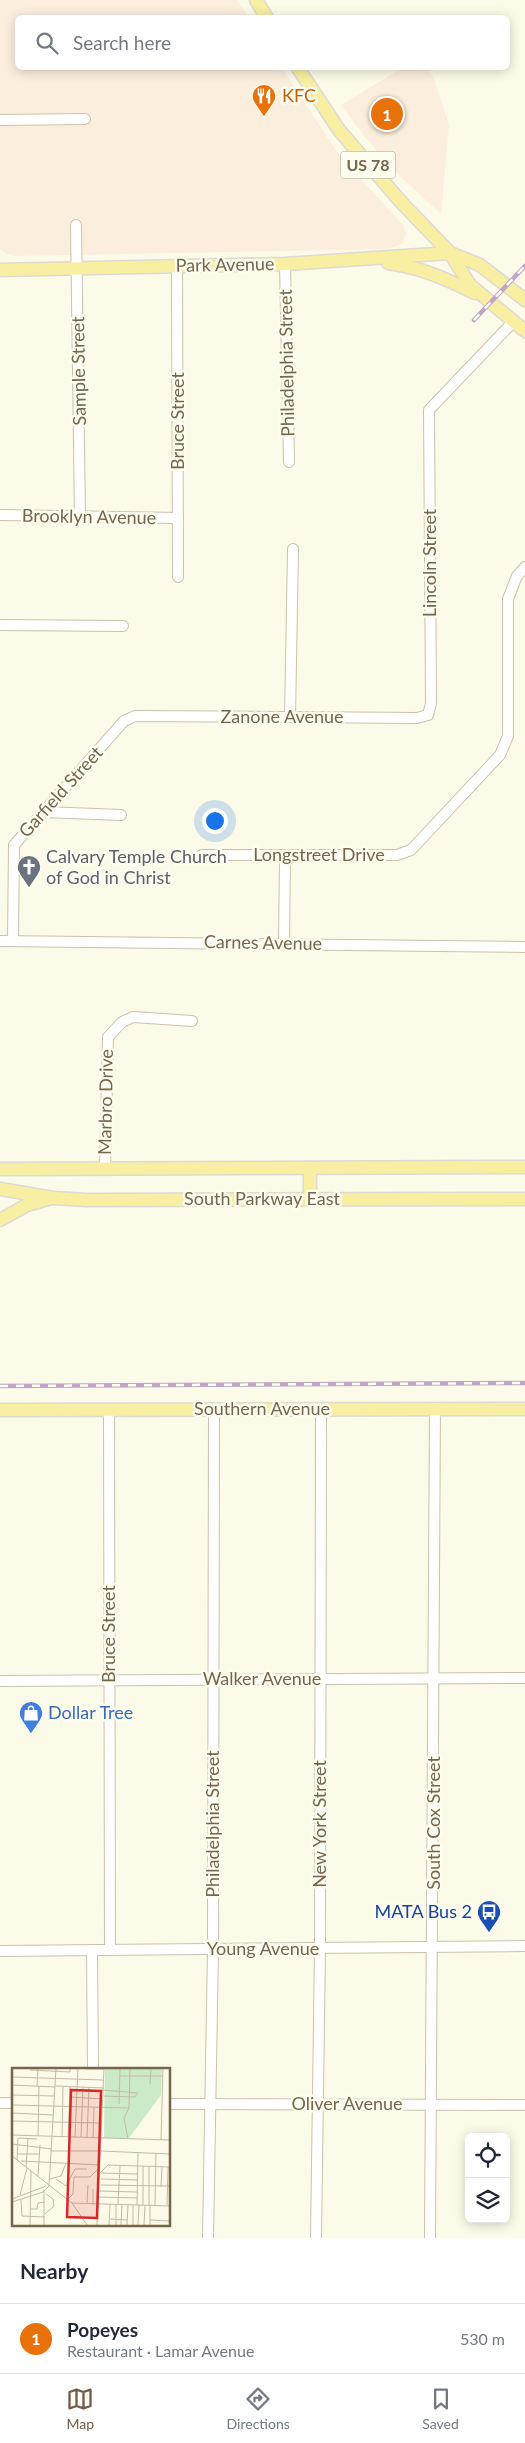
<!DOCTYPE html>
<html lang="en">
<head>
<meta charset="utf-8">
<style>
	:root { --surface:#fff; --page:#f2f2f3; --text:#1f2937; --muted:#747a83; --line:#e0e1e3; --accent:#775b43 }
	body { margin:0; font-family:Lato,sans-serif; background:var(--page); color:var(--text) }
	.controls { position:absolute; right:15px; bottom:15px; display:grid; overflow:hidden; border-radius:8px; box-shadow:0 2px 12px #0003 }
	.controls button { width:45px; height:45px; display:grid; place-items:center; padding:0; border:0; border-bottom:1px solid var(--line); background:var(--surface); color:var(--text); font:25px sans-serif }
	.you { position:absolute; left:214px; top:820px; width:18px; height:18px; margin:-12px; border:4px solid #fff; border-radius:50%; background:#1a73e8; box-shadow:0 0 0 8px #1a73e833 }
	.badge { display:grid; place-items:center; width:32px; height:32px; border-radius:50%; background:var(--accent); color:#fff; font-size:16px; font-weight:700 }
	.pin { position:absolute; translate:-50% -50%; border:2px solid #fff; box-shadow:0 1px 5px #0006 }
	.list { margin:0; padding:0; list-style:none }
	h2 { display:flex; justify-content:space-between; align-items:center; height:65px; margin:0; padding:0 20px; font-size:21px }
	h2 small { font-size:16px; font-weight:400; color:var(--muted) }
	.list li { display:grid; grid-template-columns:32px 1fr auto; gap:15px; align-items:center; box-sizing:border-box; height:70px; padding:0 20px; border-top:1px solid var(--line) }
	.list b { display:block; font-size:19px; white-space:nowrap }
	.list p { margin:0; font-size:16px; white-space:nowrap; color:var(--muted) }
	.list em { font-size:16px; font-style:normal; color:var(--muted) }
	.icon { flex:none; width:28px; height:28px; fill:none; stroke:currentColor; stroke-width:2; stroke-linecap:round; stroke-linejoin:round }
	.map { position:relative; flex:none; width:525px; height:2238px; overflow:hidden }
	.search { position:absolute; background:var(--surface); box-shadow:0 2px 12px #0003; left:15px; right:15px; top:15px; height:55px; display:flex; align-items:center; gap:12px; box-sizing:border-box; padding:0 18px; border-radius:8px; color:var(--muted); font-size:19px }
	.sheet { height:135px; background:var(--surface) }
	nav { display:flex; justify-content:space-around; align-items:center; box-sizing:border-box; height:70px; border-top:1px solid var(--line); background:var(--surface); font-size:14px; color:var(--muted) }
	nav a { display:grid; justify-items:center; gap:2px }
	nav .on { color:var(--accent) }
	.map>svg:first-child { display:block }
	.commercial { fill:#fceedd }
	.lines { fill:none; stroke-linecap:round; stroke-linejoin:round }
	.minor-casing { stroke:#ccc2ab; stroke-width:12 }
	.major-casing { stroke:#dedad4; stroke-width:15 }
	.minor { stroke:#fff; stroke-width:10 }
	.major { stroke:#f8efa3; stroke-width:12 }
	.rail-casing { stroke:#c0a6c6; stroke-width:4.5 }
	.rail { stroke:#fefdef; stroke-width:2.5; stroke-dasharray:8; stroke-linecap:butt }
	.labels { text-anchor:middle; stroke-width:5; stroke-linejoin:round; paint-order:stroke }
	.shield { fill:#fefdef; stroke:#9f937e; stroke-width:1 }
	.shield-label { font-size:16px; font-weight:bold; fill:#76664d }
	.food-label { font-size:18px; fill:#c56008; stroke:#fefdef; text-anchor:start }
	.street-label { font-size:18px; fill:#76664d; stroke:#fefdef }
	.worship-label { font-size:18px; fill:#5b616d; stroke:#fefdef; text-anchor:start }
	.shop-label { font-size:18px; fill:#366cbe; stroke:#fefdef; text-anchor:start }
	.transit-label { font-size:18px; fill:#164399; stroke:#fefdef; text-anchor:end }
	.inset-road { fill:none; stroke:#c2bba5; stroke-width:1 }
	.view { fill:#d62828; fill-opacity:0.15; stroke:#d62828; stroke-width:2.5 }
	.inset-edge { fill:none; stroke:#76664d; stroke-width:2.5 }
</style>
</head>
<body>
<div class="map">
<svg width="525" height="2238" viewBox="0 0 525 2238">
	<rect width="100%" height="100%" fill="#fcfae8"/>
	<!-- commercial -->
	<g class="commercial">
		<path d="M0,0H237L249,17L18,18V68H282L339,155L403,225L406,234L403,243L390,249L14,256L5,253L0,249Z"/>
		<path d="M402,68H427L433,76L449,125L441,214L400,176L365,137L341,105Z"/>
	</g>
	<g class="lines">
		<!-- minor casing -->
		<g class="minor-casing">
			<g id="minor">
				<path d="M0,120L85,119"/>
				<path d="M76,225L80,517"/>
				<path d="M285,264L289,462"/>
				<path d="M177,266L178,577"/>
				<path d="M0,515L178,518"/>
				<path d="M0,625L123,626"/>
				<path d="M290,717L293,549"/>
				<path d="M43,812L121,815"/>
				<path d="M202,855H397L411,850L500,755L508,736V599L517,576L525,567"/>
				<path d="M0,941L525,947"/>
				<path d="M13,941L14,845L124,721L135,716L417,718L428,715L431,703L429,410L513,322"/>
				<path d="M284,943L285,856"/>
				<path d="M105,1168L108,1037L122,1022L133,1017L192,1021"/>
				<path d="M109,1409L110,1950"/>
				<path d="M0,1681L525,1678"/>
				<path d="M92,1950L93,2069"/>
				<path d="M0,1951L525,1946"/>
				<path d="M0,2103H14"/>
				<path d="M169,2104L525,2105"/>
				<path d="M208,2238L213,1949L214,1409"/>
				<path d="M316,2238L320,1949L321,1409"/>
				<path d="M430,2238L435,1408"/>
			</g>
		</g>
		<!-- major casing -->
		<g class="major-casing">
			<g id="major">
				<path d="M256,0L267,18"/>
				<path d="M298,68L339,130L401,202L450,253L470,285L525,331"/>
				<path d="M388,263C420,267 446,279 475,293"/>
				<path d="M0,270L285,264L450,253L480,265L525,300"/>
				<path d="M310,1168V1199"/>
				<path d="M0,1169L525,1167"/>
				<path d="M0,1189L53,1198L87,1200L525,1199"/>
				<path d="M0,1220L27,1205L48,1199"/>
				<path d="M0,1410L525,1409"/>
			</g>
		</g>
		<!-- minor -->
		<use href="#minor" class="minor"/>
		<!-- major -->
		<use href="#major" class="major"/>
		<!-- rail casing -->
		<g class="rail-casing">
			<g id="rail">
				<path d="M474,320L525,266"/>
				<path d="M0,1386L525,1383"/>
			</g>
		</g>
		<!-- rail -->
		<use href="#rail" class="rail"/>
	</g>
	<!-- icons -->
	<defs>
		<g id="restaurant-pin" transform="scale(1.25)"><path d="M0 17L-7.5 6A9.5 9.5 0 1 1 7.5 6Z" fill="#e8710a" stroke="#fefdef"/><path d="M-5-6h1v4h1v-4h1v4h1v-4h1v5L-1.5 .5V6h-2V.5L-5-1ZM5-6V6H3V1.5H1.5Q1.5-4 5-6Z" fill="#fff"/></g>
		<g id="church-pin" transform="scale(1.25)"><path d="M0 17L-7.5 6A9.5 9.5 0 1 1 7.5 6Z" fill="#6b7280" stroke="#fefdef"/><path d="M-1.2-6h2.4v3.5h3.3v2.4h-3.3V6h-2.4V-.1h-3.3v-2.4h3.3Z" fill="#fff"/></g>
		<g id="shop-pin" transform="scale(1.25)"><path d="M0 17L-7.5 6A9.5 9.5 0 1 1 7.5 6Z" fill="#3f7fe0" stroke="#fefdef"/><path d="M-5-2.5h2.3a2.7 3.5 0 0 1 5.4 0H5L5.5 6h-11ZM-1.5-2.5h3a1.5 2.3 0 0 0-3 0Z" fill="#fff"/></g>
		<g id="bus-pin" transform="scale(1.25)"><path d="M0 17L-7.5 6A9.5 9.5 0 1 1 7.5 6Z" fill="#1a4fb4" stroke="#fefdef"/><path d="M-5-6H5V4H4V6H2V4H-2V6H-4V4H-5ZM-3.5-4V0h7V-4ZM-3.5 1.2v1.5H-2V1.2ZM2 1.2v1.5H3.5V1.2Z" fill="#fff"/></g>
	</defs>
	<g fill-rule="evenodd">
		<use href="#restaurant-pin" x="264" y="96"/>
		<use href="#church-pin" x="29" y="867"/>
		<use href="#shop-pin" x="31" y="1713"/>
		<use href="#bus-pin" x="489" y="1912"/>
	</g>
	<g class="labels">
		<!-- shield labels -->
		<rect class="shield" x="340.5" y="151.5" width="55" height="27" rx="4"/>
		<g class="shield-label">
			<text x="368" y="171">US 78</text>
		</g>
		<!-- food labels -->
		<g class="food-label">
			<text x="282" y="102">KFC</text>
		</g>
		<!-- street labels -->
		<g class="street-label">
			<text transform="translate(225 265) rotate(-1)" y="6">Park Avenue</text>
			<text transform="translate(287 363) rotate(-91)" y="6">Philadelphia Street</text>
			<text transform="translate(79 371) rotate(-91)" y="6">Sample Street</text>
			<text transform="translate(178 421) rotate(-90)" y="6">Bruce Street</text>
			<text transform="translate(89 517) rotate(1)" y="6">Brooklyn Avenue</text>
			<text transform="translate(430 563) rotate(-90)" y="6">Lincoln Street</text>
			<text x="282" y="723">Zanone Avenue</text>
			<text transform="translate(61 792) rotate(-48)" y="6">Garfield Street</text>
			<text x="319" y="861">Longstreet Drive</text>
			<text transform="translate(263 943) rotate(1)" y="6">Carnes Avenue</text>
			<text transform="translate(106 1102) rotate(-89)" y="6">Marbro Drive</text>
			<text x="262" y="1205">South Parkway East</text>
			<text x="262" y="1415">Southern Avenue</text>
			<text transform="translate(109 1634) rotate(-90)" y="6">Bruce Street</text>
			<text x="262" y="1685">Walker Avenue</text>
			<text transform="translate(434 1823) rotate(-90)" y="6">South Cox Street</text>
			<text transform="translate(213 1824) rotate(-90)" y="6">Philadelphia Street</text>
			<text transform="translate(320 1824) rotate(-90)" y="6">New York Street</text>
			<text x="263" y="1955">Young Avenue</text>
			<text x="347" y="2110">Oliver Avenue</text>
		</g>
		<!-- worship labels -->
		<g class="worship-label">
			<text x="46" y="863">Calvary Temple Church<tspan x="46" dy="21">of God in Christ</tspan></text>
		</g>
		<!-- shop labels -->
		<g class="shop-label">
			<text x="48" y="1719">Dollar Tree</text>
		</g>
		<!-- transit labels -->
		<g class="transit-label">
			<text x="472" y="1918">MATA Bus 2</text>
		</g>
	</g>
	<!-- overview -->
	<g transform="translate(12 2068)">
		<rect width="158" height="158" fill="#fcfae8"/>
		<path d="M93,0H150L149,27L117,70H92Z" fill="#cbeac7"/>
		<path class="inset-road" d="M74,1H92M18,2L58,4V0M107,8H151M0,9L91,12M138,16L139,0M0,17L43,19M25,18L26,0M43,18L92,20M90,22L126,25L123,29L92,28M0,27L43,28M58,29L91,31M107,36L108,0M0,37L117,40M0,45L41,47M0,53L88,55M0,67L158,72M26,68L27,18M50,69L51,19M56,69L58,19M63,69L66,0M69,69L71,19M75,70L77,19M81,70L82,39M116,71L112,50L117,40L118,0M149,72L151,0M0,76L40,81M39,83H89M89,83L158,86M5,86H28M0,88L60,135M5,92L6,70L25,71M9,93L88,97M14,99L16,71M88,105L96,97L158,99M89,105L126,106M26,108L28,77M38,111L49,108L54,95M44,111L54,118L63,101H75M89,111L125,112M89,117L158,118M149,119L150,99M32,122V157M87,123L125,124M8,127L15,100M87,129L125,130M0,131L34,118M56,131L61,126L62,109H78L86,101M9,132L10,148L33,149M0,134L31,124L37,118L44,0M60,135L158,138M60,135L75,157M75,135L76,117M106,136L108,98M81,137V121M125,137L126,85M131,137V98M137,137V98M143,137L144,85M155,137L156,99M18,141H25L26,135L33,134M33,146L42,138L41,131L34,126M98,151L115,152M138,152L158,153M18,157L19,103M85,157L92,0M97,157L98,136M104,157V136M109,157L110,136M115,157L116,137M121,157V137M126,157L127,137M132,157L133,137M138,157V137"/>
		<path class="view" d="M59,22L89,23L85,150L55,149Z"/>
		<rect width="158" height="158" class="inset-edge"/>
	</g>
</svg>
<div class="controls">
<button><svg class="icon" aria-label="locate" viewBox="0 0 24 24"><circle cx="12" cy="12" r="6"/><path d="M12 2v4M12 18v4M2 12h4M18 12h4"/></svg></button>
<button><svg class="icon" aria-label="layers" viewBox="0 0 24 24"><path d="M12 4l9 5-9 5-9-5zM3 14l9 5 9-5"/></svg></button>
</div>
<div class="you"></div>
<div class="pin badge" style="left:387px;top:114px;background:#e8710a">1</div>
<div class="search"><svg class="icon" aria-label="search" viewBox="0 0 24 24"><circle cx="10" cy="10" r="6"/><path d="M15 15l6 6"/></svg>Search here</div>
</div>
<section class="sheet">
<h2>Nearby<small></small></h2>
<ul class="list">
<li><span class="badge" style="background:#e8710a">1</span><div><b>Popeyes</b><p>Restaurant · Lamar Avenue</p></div><em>530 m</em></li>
</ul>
</section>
<nav>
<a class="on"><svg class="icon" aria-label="map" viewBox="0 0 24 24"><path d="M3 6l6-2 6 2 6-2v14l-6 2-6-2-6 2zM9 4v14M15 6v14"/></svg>Map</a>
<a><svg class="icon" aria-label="directions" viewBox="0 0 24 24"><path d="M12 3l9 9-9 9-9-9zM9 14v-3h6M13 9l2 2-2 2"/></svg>Directions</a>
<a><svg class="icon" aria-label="saved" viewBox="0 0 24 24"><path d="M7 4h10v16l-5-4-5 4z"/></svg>Saved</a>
</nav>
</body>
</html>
